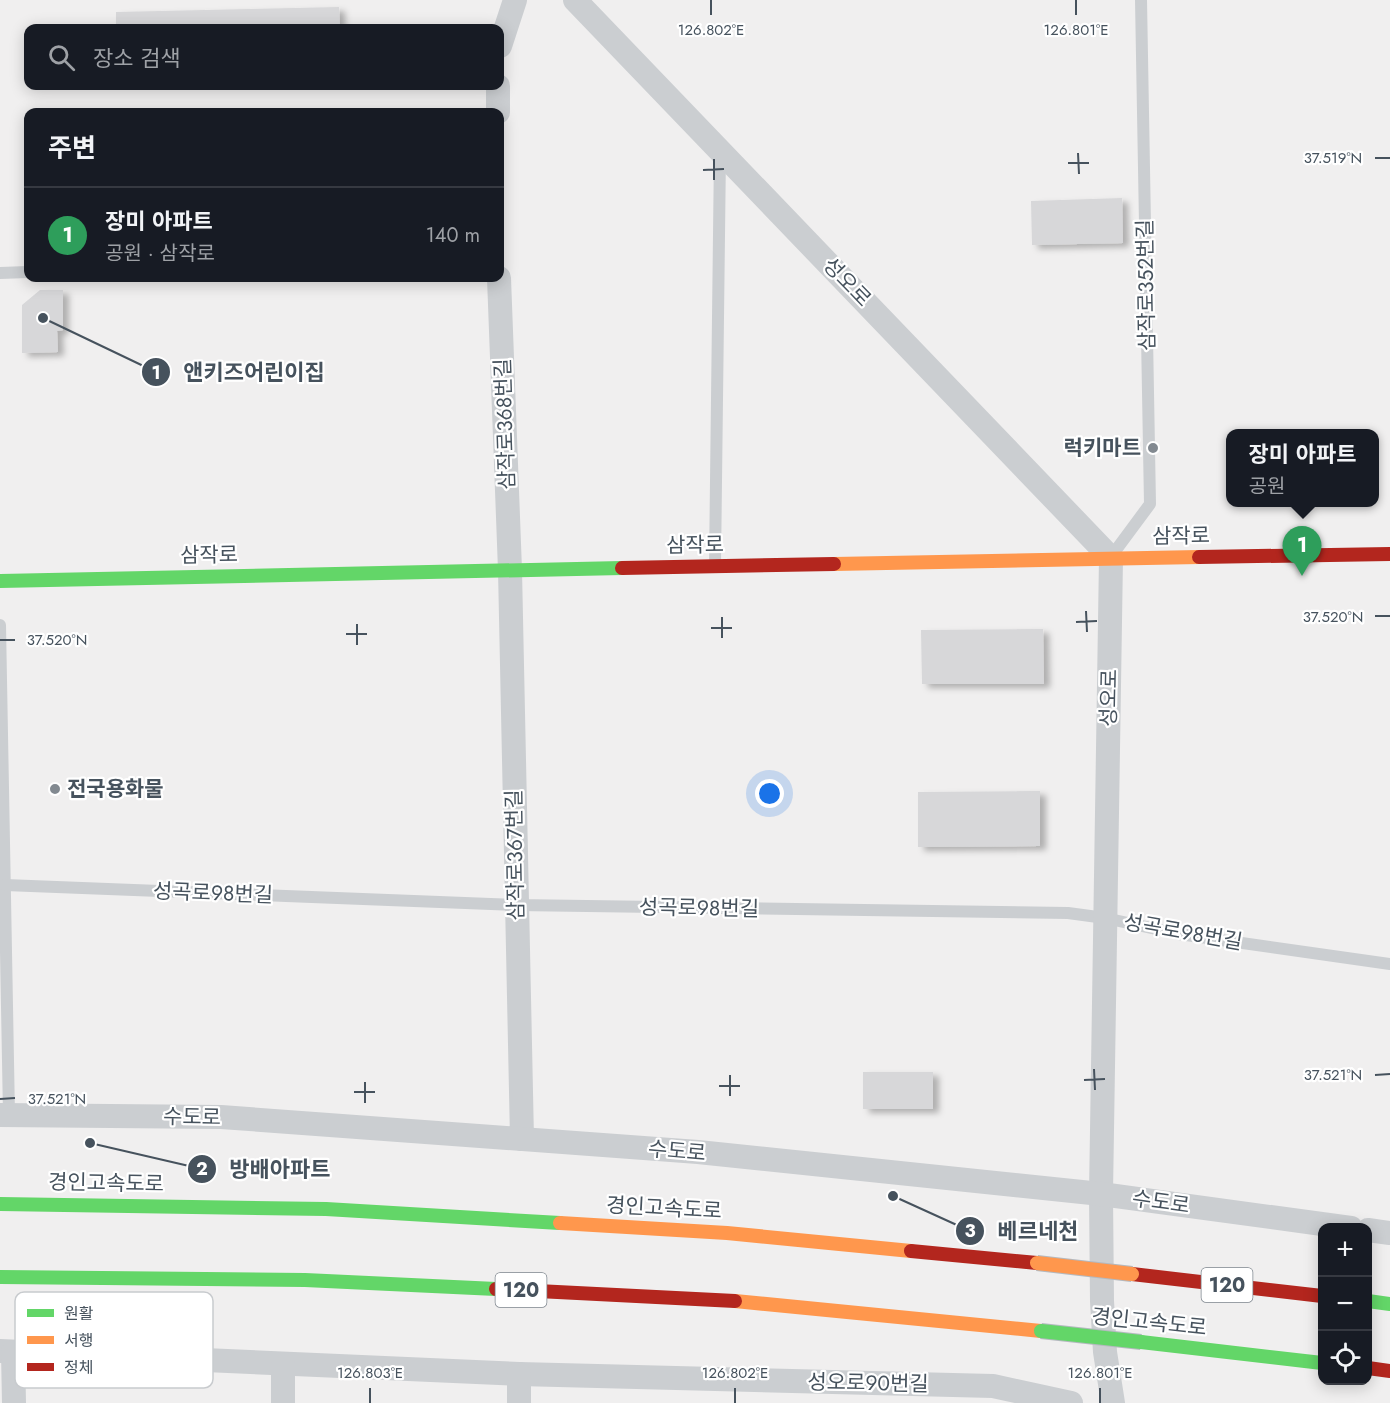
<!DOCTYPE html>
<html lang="ko">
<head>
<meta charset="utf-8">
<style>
	:root { --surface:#171b24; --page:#242831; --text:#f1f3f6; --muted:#9ea1a6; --line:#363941; --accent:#828990 }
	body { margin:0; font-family:Jost,"Noto Sans KR",sans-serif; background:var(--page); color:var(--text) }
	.controls { position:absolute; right:18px; bottom:18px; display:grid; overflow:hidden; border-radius:12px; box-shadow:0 3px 15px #0003 }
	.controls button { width:54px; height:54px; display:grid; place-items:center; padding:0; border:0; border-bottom:2px solid var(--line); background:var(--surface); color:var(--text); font:30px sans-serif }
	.you { position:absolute; left:770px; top:794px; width:21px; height:21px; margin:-15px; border:4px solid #fff; border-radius:50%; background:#1a73e8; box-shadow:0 0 0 9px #1a73e833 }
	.badge { display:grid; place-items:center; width:39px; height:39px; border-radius:50%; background:var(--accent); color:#fff; font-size:20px; font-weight:700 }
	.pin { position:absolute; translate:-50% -50px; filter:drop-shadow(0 2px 3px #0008) }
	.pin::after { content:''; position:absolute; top:32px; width:21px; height:18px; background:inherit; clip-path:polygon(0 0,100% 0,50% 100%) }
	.popup { position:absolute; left:1226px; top:429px; width:153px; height:78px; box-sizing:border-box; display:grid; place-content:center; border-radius:12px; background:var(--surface); filter:drop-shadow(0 2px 4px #0005); font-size:20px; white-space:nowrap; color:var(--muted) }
	.popup b { font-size:22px; color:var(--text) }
	.popup::after { content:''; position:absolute; left:50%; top:100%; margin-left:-12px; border:12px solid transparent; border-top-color:var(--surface) }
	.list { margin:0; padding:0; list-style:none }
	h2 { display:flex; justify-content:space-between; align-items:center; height:78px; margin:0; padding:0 24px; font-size:26px }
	h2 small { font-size:20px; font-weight:400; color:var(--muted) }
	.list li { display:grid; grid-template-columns:39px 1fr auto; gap:18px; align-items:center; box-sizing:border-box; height:96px; padding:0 24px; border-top:2px solid var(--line) }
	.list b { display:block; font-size:22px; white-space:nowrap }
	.list p { margin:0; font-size:20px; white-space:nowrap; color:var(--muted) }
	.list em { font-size:20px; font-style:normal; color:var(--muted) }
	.icon { flex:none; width:33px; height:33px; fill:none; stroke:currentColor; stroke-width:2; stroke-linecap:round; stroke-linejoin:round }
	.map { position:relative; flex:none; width:1390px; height:1403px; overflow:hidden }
	.search { position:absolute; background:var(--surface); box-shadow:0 3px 15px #0003; left:24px; top:24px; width:480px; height:66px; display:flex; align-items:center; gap:15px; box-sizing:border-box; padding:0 21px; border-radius:12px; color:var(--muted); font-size:22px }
	.panel { position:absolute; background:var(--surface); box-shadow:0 3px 15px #0003; left:24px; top:108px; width:480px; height:174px; border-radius:12px }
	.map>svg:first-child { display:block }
	.building { fill:#d7d7d9; filter:url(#shadow) }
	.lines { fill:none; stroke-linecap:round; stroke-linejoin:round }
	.lane { stroke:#cbced1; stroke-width:12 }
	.street { stroke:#cbced1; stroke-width:24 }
	.fast { stroke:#63d668; stroke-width:14 }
	.slow { stroke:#ff974d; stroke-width:14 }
	.jam { stroke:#b3261e; stroke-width:14 }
	.fast-bridge-casing { stroke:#b4b9bf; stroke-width:16; stroke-linecap:butt }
	.slow-bridge-casing { stroke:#b4b9bf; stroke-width:16; stroke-linecap:butt }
	.fast-bridge { stroke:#63d668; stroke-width:14 }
	.slow-bridge { stroke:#ff974d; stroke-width:14 }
	.ticks { fill:none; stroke:#46525d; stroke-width:2 }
	.poi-dot { fill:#828990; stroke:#fff; stroke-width:2 }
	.labels { text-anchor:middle; stroke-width:4.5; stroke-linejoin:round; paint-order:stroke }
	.shield { fill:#fff; stroke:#7e868e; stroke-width:1.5 }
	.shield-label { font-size:20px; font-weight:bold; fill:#46525d }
	.street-label { font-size:21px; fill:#46525d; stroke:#fff }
	.poi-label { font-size:21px; font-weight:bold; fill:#46525d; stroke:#fff; text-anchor:end }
	.key { fill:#fff; stroke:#c8cbce; stroke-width:1.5 }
	.key-label { font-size:16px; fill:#46525d }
	.ticks-label { font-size:15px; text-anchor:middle; fill:#46525d; stroke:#fff; stroke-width:4.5; stroke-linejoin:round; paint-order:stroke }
	.leader { fill:none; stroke:#46525d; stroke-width:2 }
	.callout-dot { fill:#46525d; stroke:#fff; stroke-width:2 }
	.mark-label { font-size:18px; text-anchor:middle; font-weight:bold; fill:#fff }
	.callout-label { font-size:22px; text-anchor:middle; font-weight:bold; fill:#46525d; stroke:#fff; stroke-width:4.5; stroke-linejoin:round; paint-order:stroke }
</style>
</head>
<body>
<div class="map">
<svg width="1390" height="1403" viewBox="0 0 1390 1403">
	<defs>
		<filter id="shadow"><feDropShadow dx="6" dy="4" stdDeviation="3" flood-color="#0004"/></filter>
	</defs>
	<rect width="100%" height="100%" fill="#f0efef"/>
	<!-- building -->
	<g class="building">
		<path d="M339,7L340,28H116V12Z"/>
		<path d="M1122,198L1123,243L1032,245L1031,201Z"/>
		<path d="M40,290H63V330L57,331L58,352L22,353V305Z"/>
		<path d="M1043,629L1044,684H922L921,630Z"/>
		<path d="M1040,791V846L918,847V792Z"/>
		<rect x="863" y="1072" width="70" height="37"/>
	</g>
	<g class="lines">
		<!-- lane -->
		<g class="lane">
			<path d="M0,273L28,272"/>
			<path d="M1113,554L1150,504L1141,0"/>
			<path d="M715,564L720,153"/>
			<path d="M0,625L9,1115"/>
			<path d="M5,885L516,905L1068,913L1105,918L1179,934L1390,964"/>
		</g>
		<!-- street -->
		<g class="street">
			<path d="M575,0L1111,558L1101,1194L1102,1301L1105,1352L1113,1403"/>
			<path d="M500,46L515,0"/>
			<path d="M498,86V112"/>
			<path d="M499,278L510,570L522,1139"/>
			<path d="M0,1115L221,1117L698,1152L1101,1194L1351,1228"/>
			<path d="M1368,1230L1390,1233"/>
			<path d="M0,1351L519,1374L993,1386L1071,1403"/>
			<path d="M13,1352L14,1403"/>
			<path d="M519,1374V1403"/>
			<path d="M283,1403V1364"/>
		</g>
		<!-- fast -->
		<g class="fast">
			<path d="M0,581L622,568"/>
			<path d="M0,1204L326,1209L560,1223"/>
			<path d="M0,1277L305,1280L496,1289"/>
			<path d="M1368,1301L1390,1304"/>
			<path d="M1141,1342L1322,1363"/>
		</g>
		<!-- slow -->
		<g class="slow">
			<path d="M834,564L1199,557"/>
			<path d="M560,1223L727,1233L911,1251"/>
			<path d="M735,1301L1041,1331"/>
		</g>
		<!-- jam -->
		<g class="jam">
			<path d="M1199,557L1390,554"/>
			<path d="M622,568L834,564"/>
			<path d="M911,1251L1037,1263"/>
			<path d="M1132,1274L1322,1296"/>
			<path d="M496,1289L735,1301"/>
			<path d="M1368,1368L1390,1371"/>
		</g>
		<!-- fast-bridge casing -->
		<g class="fast-bridge-casing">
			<path id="fast-bridge" d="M1041,1331L1141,1342"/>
		</g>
		<!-- slow-bridge casing -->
		<g class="slow-bridge-casing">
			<path id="slow-bridge" d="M1037,1263L1132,1274"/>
		</g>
		<!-- fast-bridge -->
		<use href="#fast-bridge" class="fast-bridge"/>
		<!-- slow-bridge -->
		<use href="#slow-bridge" class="slow-bridge"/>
	</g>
	<!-- ticks -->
	<path class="ticks" d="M711,0V15M1076,0V15M1078,153L1079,174M1375,158H1390M714,159V180M1068,163H1089M703,170L724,169M1086,611L1087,632M1375,616H1390M722,617V638M1076,622L1097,621M357,624V645M711,628H732M346,634H367M0,640H15M1094,1069L1095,1090M730,1075V1096M1375,1075L1390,1074M1084,1080L1105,1079M365,1082V1103M719,1086H740M354,1092H375M0,1099L15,1098M370,1388V1403M735,1388V1403M1100,1388V1403"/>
	<!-- markers -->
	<g class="poi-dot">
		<circle cx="1153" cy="448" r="6"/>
		<circle cx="55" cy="789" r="6"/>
	</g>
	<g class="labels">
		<!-- shield labels -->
		<g class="shield">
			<rect x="1201.5" y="1268" width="51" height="34" rx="4.5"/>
			<rect x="495.5" y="1273" width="51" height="34" rx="4.5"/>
		</g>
		<g class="shield-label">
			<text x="1227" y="1292">120</text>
			<text x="521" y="1297">120</text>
		</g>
		<!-- street labels -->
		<g class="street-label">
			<text transform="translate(847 282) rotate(46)" y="7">성오로</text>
			<text transform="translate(1146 285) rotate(-91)" y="7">삼작로352번길</text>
			<text transform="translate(505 424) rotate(-92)" y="7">삼작로368번길</text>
			<text transform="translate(1181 536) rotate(-1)" y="7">삼작로</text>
			<text transform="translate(695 545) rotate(-1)" y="7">삼작로</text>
			<text transform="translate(209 555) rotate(-1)" y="7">삼작로</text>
			<text transform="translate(1109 698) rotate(-89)" y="7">성오로</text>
			<text transform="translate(515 855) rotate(-91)" y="7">삼작로367번길</text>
			<text transform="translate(213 893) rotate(2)" y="7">성곡로98번길</text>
			<text transform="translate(699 908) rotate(1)" y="7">성곡로98번길</text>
			<text transform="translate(1183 932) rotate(10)" y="7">성곡로98번길</text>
			<text transform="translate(192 1117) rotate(1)" y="7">수도로</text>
			<text transform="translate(677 1151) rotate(5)" y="7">수도로</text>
			<text transform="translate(106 1183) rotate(1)" y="7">경인고속도로</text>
			<text transform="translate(1161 1202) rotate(8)" y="7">수도로</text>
			<text transform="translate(664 1208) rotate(3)" y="7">경인고속도로</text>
			<text transform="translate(1149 1322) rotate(6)" y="7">경인고속도로</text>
			<text transform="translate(868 1383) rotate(1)" y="7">성오로90번길</text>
		</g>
		<!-- poi labels -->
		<g class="poi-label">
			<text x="1141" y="455">럭키마트</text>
			<text x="67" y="796" text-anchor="start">전국용화물</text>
		</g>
	</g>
	<!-- legend -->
	<rect x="15" y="1292" width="198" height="96" rx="9" class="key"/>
	<rect x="27" y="1309" width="27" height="8" fill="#63d668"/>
	<rect x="27" y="1336" width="27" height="8" fill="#ff974d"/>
	<rect x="27" y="1363" width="27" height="8" fill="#b3261e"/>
	<g class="key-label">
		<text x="64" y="1319">원활</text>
		<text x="64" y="1346">서행</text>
		<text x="64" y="1373">정체</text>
	</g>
	<g class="ticks-label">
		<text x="711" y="35">126.802°E</text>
		<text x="1076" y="35">126.801°E</text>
		<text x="1333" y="163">37.519°N</text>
		<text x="1333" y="622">37.520°N</text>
		<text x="57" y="645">37.520°N</text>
		<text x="1333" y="1080">37.521°N</text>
		<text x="57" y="1104">37.521°N</text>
		<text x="370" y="1378">126.803°E</text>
		<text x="735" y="1378">126.802°E</text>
		<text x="1100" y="1378">126.801°E</text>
	</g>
	<!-- callouts -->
	<path class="leader" d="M43 318L156 372M90 1143L202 1169M893 1196L970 1231"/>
	<g class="callout-dot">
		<circle cx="43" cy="318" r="6"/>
		<circle cx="90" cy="1143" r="6"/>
		<circle cx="893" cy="1196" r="6"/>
		<circle cx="156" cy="372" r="15"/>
		<circle cx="202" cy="1169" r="15"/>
		<circle cx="970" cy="1231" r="15"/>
	</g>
	<g class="mark-label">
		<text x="156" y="379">1</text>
		<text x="202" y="1175">2</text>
		<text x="970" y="1237">3</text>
	</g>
	<g class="callout-label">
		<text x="254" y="380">앤키즈어린이집</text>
		<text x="280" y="1177">방배아파트</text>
		<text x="1038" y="1239">베르네천</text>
	</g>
</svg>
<div class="controls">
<button>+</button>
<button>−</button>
<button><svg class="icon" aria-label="locate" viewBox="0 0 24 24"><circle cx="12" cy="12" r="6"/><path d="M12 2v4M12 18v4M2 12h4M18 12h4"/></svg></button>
</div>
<div class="you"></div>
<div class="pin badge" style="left:1302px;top:576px;background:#2e9e5b">1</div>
<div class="popup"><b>장미 아파트</b>공원</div>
<div class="search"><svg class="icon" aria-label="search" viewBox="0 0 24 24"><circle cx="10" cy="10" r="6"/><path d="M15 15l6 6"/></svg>장소 검색</div>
<section class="panel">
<h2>주변<small></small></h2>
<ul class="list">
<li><span class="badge" style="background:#2e9e5b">1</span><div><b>장미 아파트</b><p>공원 · 삼작로</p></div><em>140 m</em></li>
</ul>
</section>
</div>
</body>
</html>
